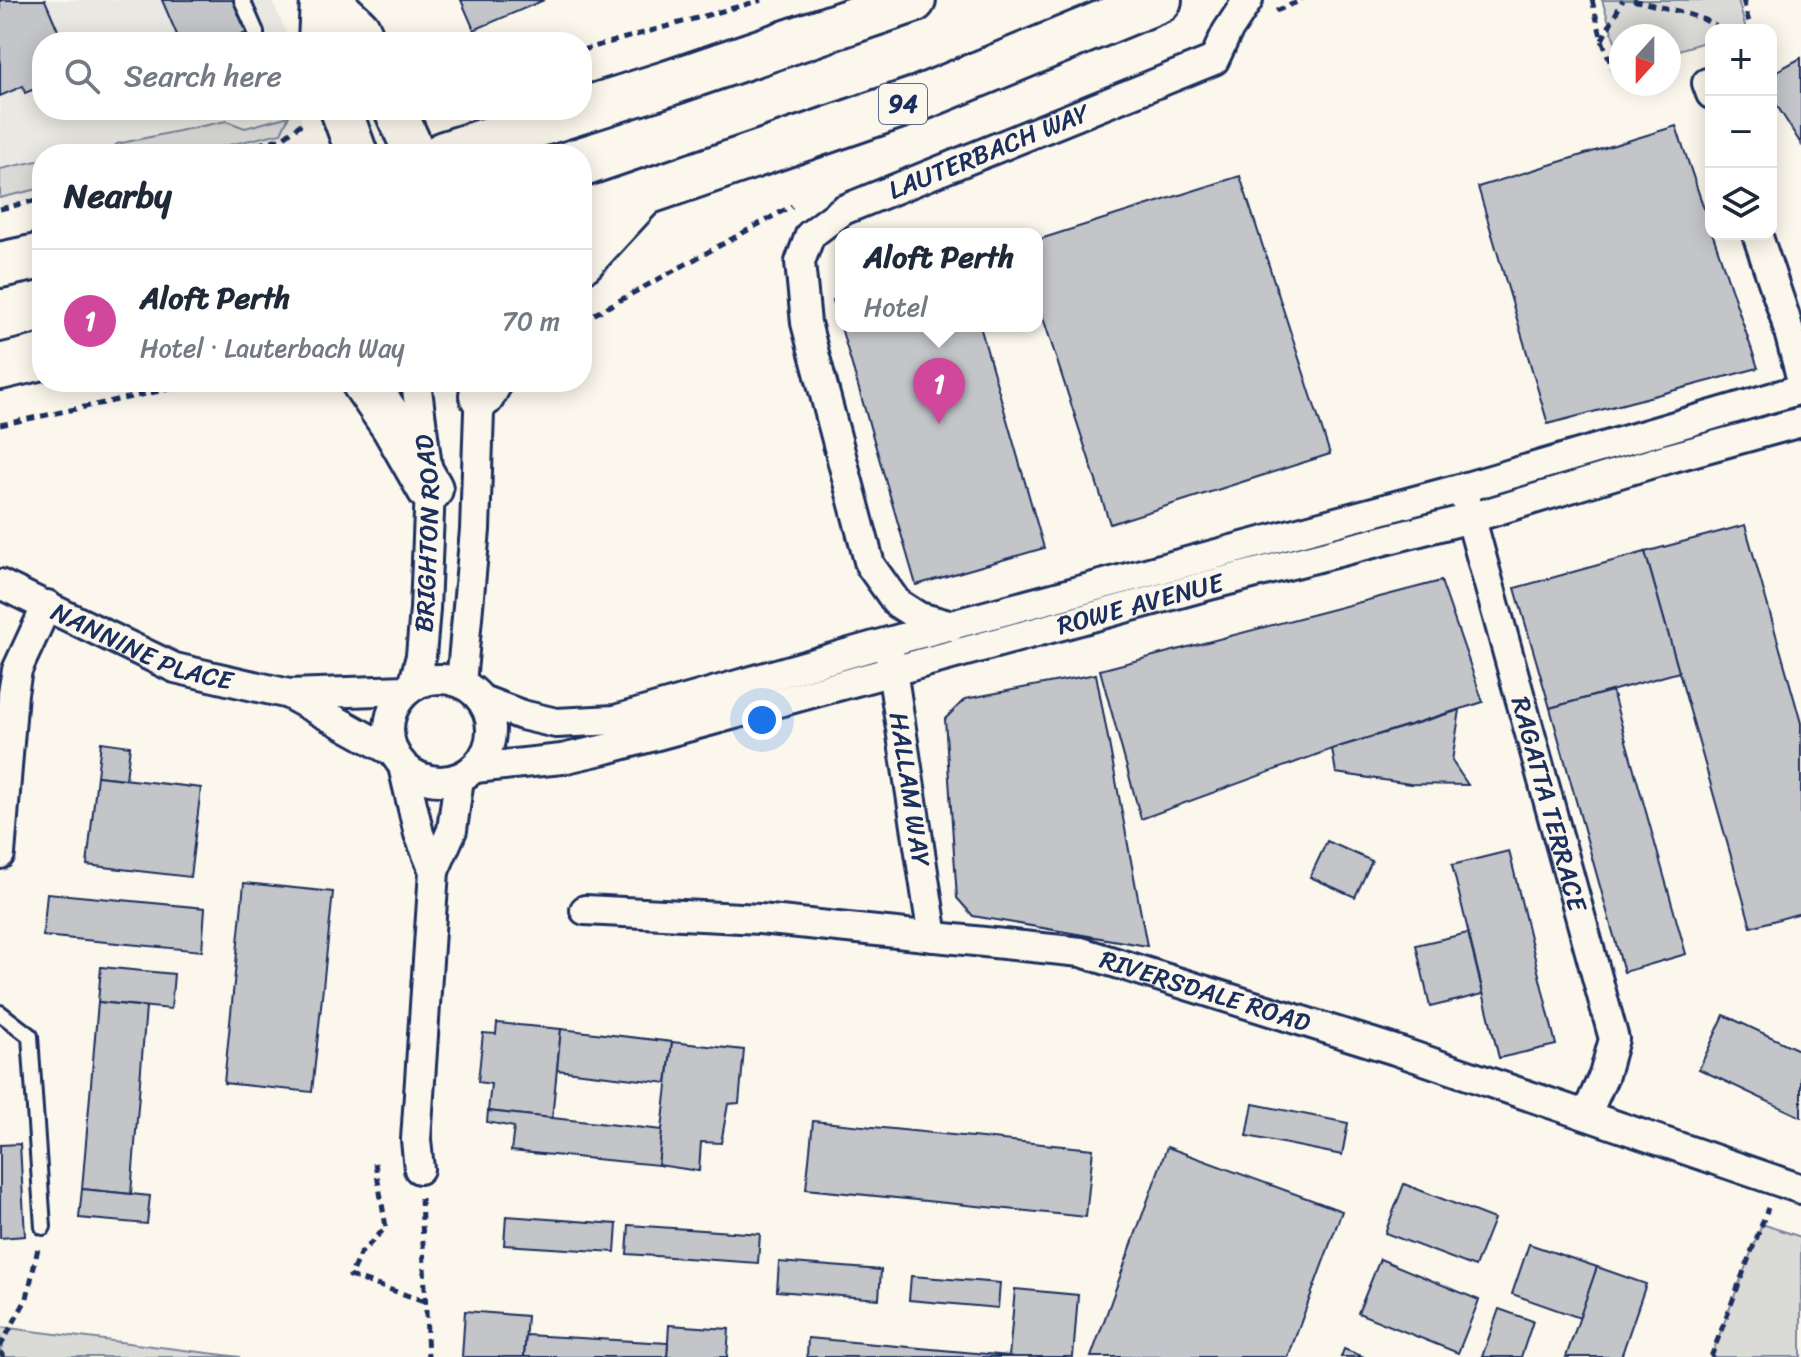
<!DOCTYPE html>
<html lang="en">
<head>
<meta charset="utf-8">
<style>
	:root { --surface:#fff; --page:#f6f6f7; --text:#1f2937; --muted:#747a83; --line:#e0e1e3; --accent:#d1495b }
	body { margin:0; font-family:Sriracha,sans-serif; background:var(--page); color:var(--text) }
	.controls { position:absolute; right:24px; top:24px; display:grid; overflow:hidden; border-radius:16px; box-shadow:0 4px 20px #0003 }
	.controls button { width:72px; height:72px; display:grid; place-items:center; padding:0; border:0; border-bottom:2px solid var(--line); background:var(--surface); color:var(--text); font:40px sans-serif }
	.compass { position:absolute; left:1609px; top:24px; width:72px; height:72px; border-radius:50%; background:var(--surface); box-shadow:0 4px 20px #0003; rotate:201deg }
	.you { position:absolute; left:762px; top:720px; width:28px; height:28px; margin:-20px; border:6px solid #fff; border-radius:50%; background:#1a73e8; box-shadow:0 0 0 12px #1a73e833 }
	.badge { display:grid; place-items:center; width:52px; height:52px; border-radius:50%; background:var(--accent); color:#fff; font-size:26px; font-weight:700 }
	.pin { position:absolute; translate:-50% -66px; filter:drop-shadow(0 2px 4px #0008) }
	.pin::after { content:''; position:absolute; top:42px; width:28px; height:24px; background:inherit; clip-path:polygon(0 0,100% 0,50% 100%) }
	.popup { position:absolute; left:835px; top:228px; width:208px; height:104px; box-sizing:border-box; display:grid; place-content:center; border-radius:16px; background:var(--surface); filter:drop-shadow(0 2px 6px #0005); font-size:26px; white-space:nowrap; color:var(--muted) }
	.popup b { font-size:30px; color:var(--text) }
	.popup::after { content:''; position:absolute; left:50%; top:100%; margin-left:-16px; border:16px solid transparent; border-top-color:var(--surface) }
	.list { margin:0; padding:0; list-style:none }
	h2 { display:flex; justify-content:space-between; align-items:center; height:104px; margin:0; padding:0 32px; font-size:34px }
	h2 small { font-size:26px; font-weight:400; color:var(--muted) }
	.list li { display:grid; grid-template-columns:52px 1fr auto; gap:24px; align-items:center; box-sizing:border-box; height:144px; padding:0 32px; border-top:2px solid var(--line) }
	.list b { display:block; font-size:30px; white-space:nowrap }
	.list p { margin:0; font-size:26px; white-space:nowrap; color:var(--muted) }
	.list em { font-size:26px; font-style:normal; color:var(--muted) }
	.icon { flex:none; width:44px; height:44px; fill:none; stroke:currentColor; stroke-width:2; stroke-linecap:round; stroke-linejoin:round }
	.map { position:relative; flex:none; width:1801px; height:1357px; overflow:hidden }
	.search { position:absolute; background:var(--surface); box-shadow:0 4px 20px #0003; left:32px; top:32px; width:560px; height:88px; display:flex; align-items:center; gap:20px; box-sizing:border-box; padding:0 28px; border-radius:32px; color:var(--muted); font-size:30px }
	.panel { position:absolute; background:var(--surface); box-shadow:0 4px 20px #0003; left:32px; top:144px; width:560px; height:248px; border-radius:32px }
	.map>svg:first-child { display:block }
	.built { fill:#eae8e2 }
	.green { fill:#dadad7; stroke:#7a849a; stroke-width:2 }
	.building { fill:#c3c5c9; stroke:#1b2f5e; stroke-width:2 }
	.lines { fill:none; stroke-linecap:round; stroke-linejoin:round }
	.lane-casing { stroke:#1b2f5e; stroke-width:20 }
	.street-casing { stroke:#1b2f5e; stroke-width:34 }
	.secondary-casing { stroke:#1b2f5e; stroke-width:46 }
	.highway-casing { stroke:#1b2f5e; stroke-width:50 }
	.path { stroke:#1b2f5e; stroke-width:5; stroke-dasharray:8 6; stroke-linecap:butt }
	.lane { stroke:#fbf7ec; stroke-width:14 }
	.street { stroke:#fbf7ec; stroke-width:28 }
	.secondary { stroke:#fbf7ec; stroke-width:40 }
	.highway { stroke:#fbf7ec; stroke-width:44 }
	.labels { text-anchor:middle; stroke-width:6; stroke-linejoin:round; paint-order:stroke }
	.shield { fill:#fbf7ec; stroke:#5e6b89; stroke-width:2 }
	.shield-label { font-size:24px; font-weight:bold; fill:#1b2f5e }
	.street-label { font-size:26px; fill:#1b2f5e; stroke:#fbf7ec }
</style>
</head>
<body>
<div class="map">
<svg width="1801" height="1357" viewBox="0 0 1801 1357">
	<rect width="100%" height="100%" fill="#fbf7ec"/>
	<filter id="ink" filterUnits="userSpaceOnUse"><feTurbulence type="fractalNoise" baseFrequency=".0125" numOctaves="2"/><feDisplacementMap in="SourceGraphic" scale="16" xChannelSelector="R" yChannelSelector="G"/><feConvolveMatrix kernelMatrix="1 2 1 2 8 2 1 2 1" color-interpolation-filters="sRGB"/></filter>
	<g filter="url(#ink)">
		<!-- built -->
		<path class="built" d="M0,0H272L290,42H42V110H301V124L283,138L217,154H42V198L0,208Z"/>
		<!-- green -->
		<g class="green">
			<path d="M1602,0H1738L1746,29L1711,30V40L1669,53V36H1621V60Z"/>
			<path d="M289,116L281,133L190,154H106L117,144L226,121L245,128Z"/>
			<path d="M42,160V188L0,198V169Z"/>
			<path d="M1762,1224L1801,1237V1357H1711Z"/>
			<path d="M0,1327L240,1357H0Z"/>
		</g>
		<!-- building -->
		<g class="building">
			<path d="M0,0H45L63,42H42V86L25,93L23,86L0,96Z"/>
			<path d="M162,0H249L242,17L248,32L226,42H180Z"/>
			<path d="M461,0H544L474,30Z"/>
			<path d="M1801,58V144L1771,96V74Z"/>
			<path d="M1676,126L1758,368L1548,424L1478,187Z"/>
			<path d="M1240,176L1330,454L1110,524L1037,299V240Z"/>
			<path d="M841,298V326H980L1044,548L916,585L833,300Z"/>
			<path d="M1745,525L1801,723V913L1751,927L1645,552Z"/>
			<path d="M1645,552L1679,672L1550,708L1515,588Z"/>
			<path d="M1441,581L1483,702L1332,749L1141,819L1100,670Z"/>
			<path d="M1096,674L1147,946L973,916L957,898L945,719L965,699Z"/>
			<path d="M1612,691L1686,954L1624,972L1550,708Z"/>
			<path d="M1460,710L1452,761L1468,785L1410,784L1336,773L1332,749Z"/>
			<path d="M101,742L130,746L126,779L97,776Z"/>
			<path d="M97,776L201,788L190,877L87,865Z"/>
			<path d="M1327,841L1372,861L1355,897L1310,877Z"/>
			<path d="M1509,851L1556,1045L1499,1058L1452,865Z"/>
			<path d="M244,883L333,892L312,1092L224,1083Z"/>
			<path d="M47,893L205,908L202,951L43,936Z"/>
			<path d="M1468,933L1483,994L1430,1007L1416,945Z"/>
			<path d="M101,967L174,974L171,1009L98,1002Z"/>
			<path d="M98,1002L146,1007L131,1194L82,1189Z"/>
			<path d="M1724,1015L1801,1051V1117L1699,1069Z"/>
			<path d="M497,1023L561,1029L552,1118L488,1111L491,1084L478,1082L483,1033L496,1034Z"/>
			<path d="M561,1029L672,1042L667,1083L557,1070Z"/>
			<path d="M672,1042L744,1050L739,1103L728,1104L721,1143L701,1142L699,1171L658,1165Z"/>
			<path d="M1253,1104L1348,1123L1342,1155L1247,1136Z"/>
			<path d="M488,1111L662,1130L658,1165L511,1151L514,1127L487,1122Z"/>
			<path d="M813,1121L1093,1149L1086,1217L806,1189Z"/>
			<path d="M20,1144L25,1236L0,1238V1145Z"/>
			<path d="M1167,1147L1342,1211L1288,1357H1091Z"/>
			<path d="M1404,1184L1494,1219L1475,1267L1385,1233Z"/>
			<path d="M82,1189L150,1196L147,1224L79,1218Z"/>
			<path d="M506,1216L617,1224L615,1252L504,1245Z"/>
			<path d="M629,1225L760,1234L758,1263L627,1254Z"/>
			<path d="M1529,1244L1597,1267L1580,1318L1512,1294Z"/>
			<path d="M1380,1259L1479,1300L1458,1353L1358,1313Z"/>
			<path d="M779,1262L881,1270L879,1299L777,1291Z"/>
			<path d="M1597,1267L1646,1284L1621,1357H1566Z"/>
			<path d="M911,1276L1000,1283L998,1308L909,1300Z"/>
			<path d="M1015,1289L1078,1295L1073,1357H1009Z"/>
			<path d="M1499,1309L1533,1321L1521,1357H1482Z"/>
			<path d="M465,1311L527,1316L524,1357H462Z"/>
			<path d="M669,1325L729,1329L727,1357H667Z"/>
			<path d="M526,1335L668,1343L667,1357H524Z"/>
			<path d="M808,1338L1009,1356V1357H807Z"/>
			<path d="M1344,1349L1364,1357H1341Z"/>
		</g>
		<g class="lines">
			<!-- lane casing -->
			<g class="lane-casing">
				<g id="lane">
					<path d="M242,0L256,32V42"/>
					<path d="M0,1013L30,1036L43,1227"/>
				</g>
			</g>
			<!-- street casing -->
			<g class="street-casing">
				<g id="street">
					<path d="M1707,83L1711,94"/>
					<path d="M1757,234L1785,317L1801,377"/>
					<path id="s1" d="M1466,501L1614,1039L1604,1075L1586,1115"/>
					<path id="s2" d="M0,584L175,668L289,694L407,690"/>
					<path id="s3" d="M952,626L919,617L897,603L870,565L806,323L800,262L810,235L843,210L1214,60L1227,32L1248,0"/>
					<path id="s4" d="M890,657L933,937"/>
					<circle cx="440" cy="730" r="51"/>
					<path d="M461,683L475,530L480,382"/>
					<path id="s5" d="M413,686L421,656L425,609L430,489L416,382"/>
					<path d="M290,695L393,752"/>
					<path d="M482,700L522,715L556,723L615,720L888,642L1463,488L1801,389"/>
					<path d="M403,766L419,834L434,871"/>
					<path id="s6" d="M475,768L562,759L606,749L1209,585L1471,518L1666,459L1801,422"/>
					<path d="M0,854L13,693L17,670L47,605"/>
					<path id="s7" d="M585,910L760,919L1081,952L1395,1050L1801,1189"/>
					<path d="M419,1169L416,1140L434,871L452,830L459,778"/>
				</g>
			</g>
			<!-- secondary casing -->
			<g class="secondary-casing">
				<g id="secondary">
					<path d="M329,0L359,28L365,42"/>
					<path d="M319,42L321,0"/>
					<path d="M341,110L357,154"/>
					<path d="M395,110L415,154"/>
				</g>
			</g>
			<!-- highway casing -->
			<g class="highway-casing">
				<g id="highway">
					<path d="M444,154L669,83L913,0"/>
					<path d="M582,214L918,99L1159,0"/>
					<path d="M582,260L640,197"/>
					<path d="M0,265L42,256"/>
					<path d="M0,367L42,357"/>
					<path d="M364,382L394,426L430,489"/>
					<path d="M482,395L489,382"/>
				</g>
			</g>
			<!-- path -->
			<g class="path">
				<path d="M1592,0L1602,40L1615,75L1621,74"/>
				<path d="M1633,0C1655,6 1706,15 1721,30"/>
				<path d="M1743,0L1751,30"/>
				<path d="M1276,11L1302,0"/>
				<path d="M1602,40L1623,0"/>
				<path d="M582,50L762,0"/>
				<path d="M217,154L283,138L301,124"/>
				<path d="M0,209L42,199"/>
				<path d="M582,321L792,206"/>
				<path d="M0,425L202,382"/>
				<path d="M375,1163L386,1227L360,1254L350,1276L427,1302"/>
				<path d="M421,1198L428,1357"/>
				<path d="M0,1347L27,1298L38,1248"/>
				<path d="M0,1352L4,1357"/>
				<path d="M1711,1357L1768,1208"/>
			</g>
			<!-- lane -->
			<use href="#lane" class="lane"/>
			<!-- street -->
			<use href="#street" class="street"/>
			<!-- secondary -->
			<use href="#secondary" class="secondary"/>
			<!-- highway -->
			<use href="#highway" class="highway"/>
		</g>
	</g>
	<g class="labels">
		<!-- shield labels -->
		<rect class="shield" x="879" y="84" width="48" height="40" rx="6"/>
		<g class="shield-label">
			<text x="903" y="112">94</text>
		</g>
		<!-- street labels -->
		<g class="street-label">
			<text dy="9" stroke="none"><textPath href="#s3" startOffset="646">LAUTERBACH WAY</textPath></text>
			<text dy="9" stroke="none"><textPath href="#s5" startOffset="154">BRIGHTON ROAD</textPath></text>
			<text dy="9" stroke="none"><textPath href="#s6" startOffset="686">ROWE AVENUE</textPath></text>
			<text dy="9" stroke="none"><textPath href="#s2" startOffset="156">NANNINE PLACE</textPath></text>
			<text dy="9" stroke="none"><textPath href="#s4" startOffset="134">HALLAM WAY</textPath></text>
			<text dy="9" stroke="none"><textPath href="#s1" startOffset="314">RAGATTA TERRACE</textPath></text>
			<text dy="9" stroke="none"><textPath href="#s7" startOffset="628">RIVERSDALE ROAD</textPath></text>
		</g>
	</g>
</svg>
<div class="controls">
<button>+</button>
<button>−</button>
<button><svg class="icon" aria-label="layers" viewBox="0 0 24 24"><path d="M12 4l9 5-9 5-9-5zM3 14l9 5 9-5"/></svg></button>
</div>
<svg class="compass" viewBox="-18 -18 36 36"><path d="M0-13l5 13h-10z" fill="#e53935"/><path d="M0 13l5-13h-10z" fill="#747a83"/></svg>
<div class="you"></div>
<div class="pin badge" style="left:939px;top:424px;background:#d1479c">1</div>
<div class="popup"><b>Aloft Perth</b>Hotel</div>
<div class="search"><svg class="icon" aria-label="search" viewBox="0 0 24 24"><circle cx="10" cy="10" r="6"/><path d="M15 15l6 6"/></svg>Search here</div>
<section class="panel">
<h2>Nearby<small></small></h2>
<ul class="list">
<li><span class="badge" style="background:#d1479c">1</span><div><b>Aloft Perth</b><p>Hotel · Lauterbach Way</p></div><em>70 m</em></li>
</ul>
</section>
</div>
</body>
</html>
